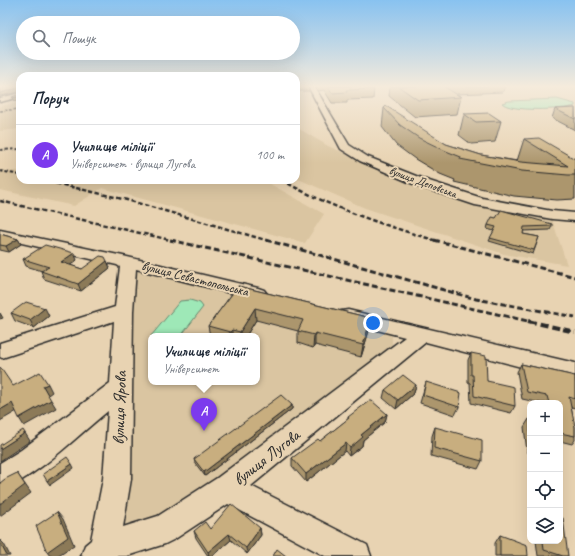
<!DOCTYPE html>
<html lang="uk">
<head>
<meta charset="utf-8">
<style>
	:root { --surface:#fff; --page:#f2f2f3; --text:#1f2937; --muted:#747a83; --line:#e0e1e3; --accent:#7c3aed }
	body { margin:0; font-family:Caveat,sans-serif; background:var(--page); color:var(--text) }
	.controls { position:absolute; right:12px; bottom:12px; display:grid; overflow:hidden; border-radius:8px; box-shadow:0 4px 16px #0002 }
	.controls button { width:36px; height:36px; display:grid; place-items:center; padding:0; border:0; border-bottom:1px solid var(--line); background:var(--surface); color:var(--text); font:20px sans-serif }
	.you { position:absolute; left:373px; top:323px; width:14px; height:14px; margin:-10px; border:3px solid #fff; border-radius:50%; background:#1a73e8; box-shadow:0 0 0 6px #1a73e833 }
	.badge { display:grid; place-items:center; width:26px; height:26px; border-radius:50%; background:var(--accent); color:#fff; font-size:13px; font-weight:700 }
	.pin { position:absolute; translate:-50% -33px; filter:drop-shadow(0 1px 2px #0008) }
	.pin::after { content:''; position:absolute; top:21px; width:14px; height:12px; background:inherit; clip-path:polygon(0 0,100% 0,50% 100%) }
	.popup { position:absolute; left:148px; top:333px; width:112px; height:52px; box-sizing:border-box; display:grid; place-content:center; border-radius:8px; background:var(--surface); filter:drop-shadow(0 1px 3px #0005); font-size:13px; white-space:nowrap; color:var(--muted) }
	.popup b { font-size:15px; color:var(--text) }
	.popup::after { content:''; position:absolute; left:50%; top:100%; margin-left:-8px; border:8px solid transparent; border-top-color:var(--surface) }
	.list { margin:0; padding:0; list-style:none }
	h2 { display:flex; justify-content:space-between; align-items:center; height:52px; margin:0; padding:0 16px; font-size:17px }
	h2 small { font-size:13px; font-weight:400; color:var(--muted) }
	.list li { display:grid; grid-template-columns:26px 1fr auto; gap:12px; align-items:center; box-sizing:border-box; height:60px; padding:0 16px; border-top:1px solid var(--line) }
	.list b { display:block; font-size:15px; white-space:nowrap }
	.list p { margin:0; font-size:13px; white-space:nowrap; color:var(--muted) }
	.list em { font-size:13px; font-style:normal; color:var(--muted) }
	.icon { flex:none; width:22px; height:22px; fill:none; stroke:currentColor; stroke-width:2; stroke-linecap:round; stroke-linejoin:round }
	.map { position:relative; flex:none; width:575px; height:556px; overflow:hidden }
	.search { position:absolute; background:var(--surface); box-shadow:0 4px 16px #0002; left:16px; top:16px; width:284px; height:44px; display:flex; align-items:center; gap:10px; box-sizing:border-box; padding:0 14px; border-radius:22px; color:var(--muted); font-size:15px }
	.panel { position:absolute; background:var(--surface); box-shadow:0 4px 16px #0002; left:16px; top:72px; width:284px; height:112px; border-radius:12px }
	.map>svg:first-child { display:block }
	.built { fill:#dac5a1; fill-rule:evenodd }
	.green { fill:#9ee8b7; stroke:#648a71 }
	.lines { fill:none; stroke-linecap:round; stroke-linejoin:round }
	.minor-casing { stroke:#2b2b2b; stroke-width:3 }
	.minor { fill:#e8d3b2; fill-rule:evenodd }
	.rail-far4 { stroke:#2b2b2b; stroke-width:1.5; stroke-dasharray:3 1.5; stroke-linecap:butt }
	.rail-far3 { stroke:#2b2b2b; stroke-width:2; stroke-dasharray:3.5 2; stroke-linecap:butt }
	.rail-far2 { stroke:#2b2b2b; stroke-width:2.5; stroke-dasharray:4.5 2.5; stroke-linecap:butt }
	.rail-far1 { stroke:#2b2b2b; stroke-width:3; stroke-dasharray:6 3; stroke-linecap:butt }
	.rail { stroke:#2b2b2b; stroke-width:4; stroke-dasharray:8 4; stroke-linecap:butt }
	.wall { fill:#ac966d; stroke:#2b2b2b }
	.shaded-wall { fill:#8c7a59; stroke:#2b2b2b }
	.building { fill:#c8ae7f; stroke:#2b2b2b }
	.labels { text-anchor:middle; stroke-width:4; stroke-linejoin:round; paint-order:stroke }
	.far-street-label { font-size:12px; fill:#2b2b2b; stroke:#e8d3b2 }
	.street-label { font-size:14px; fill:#2b2b2b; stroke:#e8d3b2 }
	.near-street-label { font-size:17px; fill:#2b2b2b; stroke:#e8d3b2 }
</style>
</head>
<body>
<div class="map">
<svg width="575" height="556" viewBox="0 0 575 556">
	<rect width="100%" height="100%" fill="#e8d3b2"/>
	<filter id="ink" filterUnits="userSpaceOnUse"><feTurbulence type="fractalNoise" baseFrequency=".025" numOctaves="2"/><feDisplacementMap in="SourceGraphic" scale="8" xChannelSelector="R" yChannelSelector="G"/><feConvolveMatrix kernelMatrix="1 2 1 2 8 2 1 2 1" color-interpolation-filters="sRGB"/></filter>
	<g filter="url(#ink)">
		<!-- built -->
		<g class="built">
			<path d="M20,103V129L0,131V106Z"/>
			<path d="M296,127L328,146L432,192L481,206L552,219L567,265L504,254L365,208L296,178Z"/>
			<path d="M20,171V180H263L324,214L305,243L102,188L74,206L0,190V172Z"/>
			<path d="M142,269L386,328L392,336V347L169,515L124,526L134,275ZM151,336H257V382H151Z"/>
		</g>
		<!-- green -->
		<g class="green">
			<path d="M557,99L575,104V106C563,110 510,112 502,103L509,101Z"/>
			<path d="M190,300L200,303L203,307L181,336H151L180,301Z"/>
		</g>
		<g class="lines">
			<!-- minor casing -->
			<g class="minor-casing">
				<g id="minor">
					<path d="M308,86H314L349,145L368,157L426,180L482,198L552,211L575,213V221L552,219L475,205L418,186L360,161L341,149Z"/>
					<path d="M20,93V97L0,102V98Z"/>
					<path d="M0,230L123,256L258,288L264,290L267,294L264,298L258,300L136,269L133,311L131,479L123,527L158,516L217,478L405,337L341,321L339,316L341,311L348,310L575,363V381L426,342L251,486L367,545L371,556H325L228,504L175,539L165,544L127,556H81L85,545L91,540L103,479L108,411C76,437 38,476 0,491V463L21,450L110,383L114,321L2,358L0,357V343L115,307L120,267L117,265L0,238Z"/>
				</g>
			</g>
			<!-- minor -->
			<use href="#minor" class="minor"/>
			<!-- rail-far4 -->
			<path class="rail-far4" d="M0,111L20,109"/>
			<!-- rail-far3 -->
			<g class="rail-far3">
				<path d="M0,150L20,149"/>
				<path d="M0,171L20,175"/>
			</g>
			<!-- rail-far2 -->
			<g class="rail-far2">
				<path d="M42,180L127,200L269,241"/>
				<path d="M282,180C330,208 384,225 437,241"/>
				<path d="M0,201L175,241"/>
			</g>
			<!-- rail-far1 -->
			<g class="rail-far1">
				<path d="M170,240L532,322"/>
				<path d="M266,240L476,299L575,317"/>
				<path d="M434,240L575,277"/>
			</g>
			<!-- rail -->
			<path class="rail" d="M528,321L575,332"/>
		</g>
		<!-- wall -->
		<g class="wall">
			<rect x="296" y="86" width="13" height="5"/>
			<path d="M315,86H371L374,89L373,99L347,100V103H332L324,90L318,91Z"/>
			<path d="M390,86H505L503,92L457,94L461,97L457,114L415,117L389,96Z"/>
			<path d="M384,108L446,144L481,155L517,161L524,139L575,159V199L557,200L514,196L454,182L455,180L440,174L415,159L396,145L382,127Z"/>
			<path d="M575,108V130L552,118L555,109Z"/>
			<path d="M464,114L501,121L495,142L471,144L459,135Z"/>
			<path d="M496,218L552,226L550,230L523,231V234L539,237L533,254L489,241L494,231L487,229L488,225Z"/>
			<path d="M0,234L18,239L21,244L9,252L0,250Z"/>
			<path d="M23,259L77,260L70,265L82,269L107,261L110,268L81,291L44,279L41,271H42L26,266Z"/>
			<path d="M238,286L371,318L369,331L361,357L315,345L313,348L298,343V331L256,320L246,336H210L208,326Z"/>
			<path d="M11,313L49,316L34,328L15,321Z"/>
			<path d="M471,353L487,381L515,406L511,413L471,403L470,383L468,382V360Z"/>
			<path d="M521,364L575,376V408L571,407L575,427V440L572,444L560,441V403H541L522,399L517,372Z"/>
			<path d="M426,382L459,407L455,415L420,403Z"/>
			<path d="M416,385L414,393L396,409L383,398L385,390Z"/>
			<path d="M292,405V409L205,476L195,463L194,459Z"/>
			<path d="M387,414L385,422L363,440L362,446L349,456L345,451L306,482L292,466V458L320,441L348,419V417Z"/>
			<path d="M529,419H530V453L527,452L524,427Z"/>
			<path d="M435,427L482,461L478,469L431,456L432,436Z"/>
			<path d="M260,528L261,535L247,554L231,540L212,556H208L196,538L194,531L210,529Z"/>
			<path d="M500,535L528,556H495V543Z"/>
			<path d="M536,541H560L568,556H538Z"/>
		</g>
		<!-- shaded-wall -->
		<g class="shaded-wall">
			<path d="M18,88L20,92L0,96V93Z"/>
			<path d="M20,96V100L15,101L13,98Z"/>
			<path d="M18,239L21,244L9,252L6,246Z"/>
			<path d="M74,253L77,260L64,270L61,262Z"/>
			<path d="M107,261L110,268L81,291L78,284Z"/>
			<path d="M45,308L49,316L34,328L30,320Z"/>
			<path d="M255,308L256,320L246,336H240V332Z"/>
			<path d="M0,313L3,318L0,319Z"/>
			<path d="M371,318L369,331L361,357L363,345Z"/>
			<path d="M232,330V336H230V332Z"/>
			<path d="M315,333V345L313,348L314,335Z"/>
			<path d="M48,384L52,392L48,395L43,386Z"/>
			<path d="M416,385L414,393L396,409L398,400Z"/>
			<path d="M51,400L56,408L24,426L19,418Z"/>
			<path d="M12,403L17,411L0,421V410Z"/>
			<path d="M292,405V409L205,476L204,472Z"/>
			<path d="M387,414L385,422L363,440L362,446L349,456L350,448L361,435Z"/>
			<path d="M25,433L30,441L0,461V449Z"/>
			<path d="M346,443L345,451L306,482V474Z"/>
			<path d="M72,464L74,468L50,485L47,481Z"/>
			<path d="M17,473L31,493L0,516V504Z"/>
			<path d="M57,512L63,519L74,545L57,556H50L47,552Z"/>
			<path d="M260,528L261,535L247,554L246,548Z"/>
			<path d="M229,534L231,540L212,556H209L208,552Z"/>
			<path d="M0,540L4,544L10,556H7L0,543Z"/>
		</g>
		<!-- building -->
		<g class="building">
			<path d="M0,86H20V89L18,88L0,93Z"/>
			<path d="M328,86H371L374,89L346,90L347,92L332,93Z"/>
			<path d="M398,86H443L461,97L418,100Z"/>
			<path d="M20,94V96L13,98L12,97Z"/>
			<path d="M386,106L446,144L481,155L521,162L568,166L524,139L539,138L575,159V175H568L522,171L460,159L461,157L446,151L419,138L400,125L384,108Z"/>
			<path d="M575,108V119L555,109Z"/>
			<path d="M489,113L501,121L476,122L464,114Z"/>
			<path d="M501,210L552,224V226L524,227L523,234L539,237L534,250L490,238L496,227L488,225L492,217L496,218Z"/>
			<path d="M0,234L18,239L6,246L0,245Z"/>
			<path d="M45,245L74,253L61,262L82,269L100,256L105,257L107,261L78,284L41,271L49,267L23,259Z"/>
			<path d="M238,286L371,318L363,345L315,333L314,335L298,331L303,320L255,308L240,332L232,330L230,332L208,326Z"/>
			<path d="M26,302L45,308L30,320L11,313Z"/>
			<path d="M471,353L486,356L487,381L514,387L515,406L474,396L473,375H471Z"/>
			<path d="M521,364L575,376V399L569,397L575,427V436L560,433V403H549L547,396L527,392Z"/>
			<path d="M0,367L13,386L40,372L48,384L43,386L51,400L19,418L12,403L0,410Z"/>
			<path d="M403,375L416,385L398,400L385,390Z"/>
			<path d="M426,382L461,393L459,407L423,395Z"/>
			<path d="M281,395L292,405L204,472L194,459Z"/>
			<path d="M369,401H372L387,414L361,435L363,437L350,448L346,443L306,474L292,458L318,439L320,441L349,418L348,417Z"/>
			<path d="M435,427L482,440V461L434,448Z"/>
			<path d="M23,430L25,433L0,449V445Z"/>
			<path d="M67,457L72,464L47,481L43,474Z"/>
			<path d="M17,473L25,485L0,504V483L5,479Z"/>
			<path d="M231,504L260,528L246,548L229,534L208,552L194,531L205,522L210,529Z"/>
			<path d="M57,512L68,537L47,552L36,526Z"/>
			<path d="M560,517L563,518L568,556H563L544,550L543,541H560Z"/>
			<path d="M500,535L527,545L528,556H500Z"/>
			<path d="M0,543L7,556H0Z"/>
			<path d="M277,549L286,556H273Z"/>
		</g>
	</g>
	<!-- sky -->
	<linearGradient id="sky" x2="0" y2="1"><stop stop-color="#88c2f0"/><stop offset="0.53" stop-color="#f5ebdc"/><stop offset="1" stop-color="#f5ebdc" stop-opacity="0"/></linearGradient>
	<rect width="575" height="163" fill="url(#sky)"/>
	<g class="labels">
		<!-- far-street labels -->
		<g class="far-street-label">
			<text transform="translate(423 182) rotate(20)" y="4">вулиця Деповська</text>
		</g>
		<!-- street labels -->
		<g class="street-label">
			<text transform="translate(195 278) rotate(14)" y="5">вулиця Севастопольська</text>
		</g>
		<!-- near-street labels -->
		<g class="near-street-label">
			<text transform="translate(119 408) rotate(-88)" y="6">вулиця Ярова</text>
			<text transform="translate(266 457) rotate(-38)" y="6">вулиця Лугова</text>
		</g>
	</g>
</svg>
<div class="controls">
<button>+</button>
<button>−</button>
<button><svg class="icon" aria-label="locate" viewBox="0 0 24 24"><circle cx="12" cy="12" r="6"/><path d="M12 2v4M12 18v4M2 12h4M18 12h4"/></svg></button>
<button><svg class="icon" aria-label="layers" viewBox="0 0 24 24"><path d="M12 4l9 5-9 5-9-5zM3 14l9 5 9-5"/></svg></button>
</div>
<div class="you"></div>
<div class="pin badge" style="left:204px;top:431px">A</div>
<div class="popup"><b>Училище міліції</b>Університет</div>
<div class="search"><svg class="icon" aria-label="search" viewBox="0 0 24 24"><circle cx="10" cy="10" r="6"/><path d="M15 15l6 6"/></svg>Пошук</div>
<section class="panel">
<h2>Поруч<small></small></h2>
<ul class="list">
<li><span class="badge">A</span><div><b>Училище міліції</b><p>Університет · вулиця Лугова</p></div><em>100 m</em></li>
</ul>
</section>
</div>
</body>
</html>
